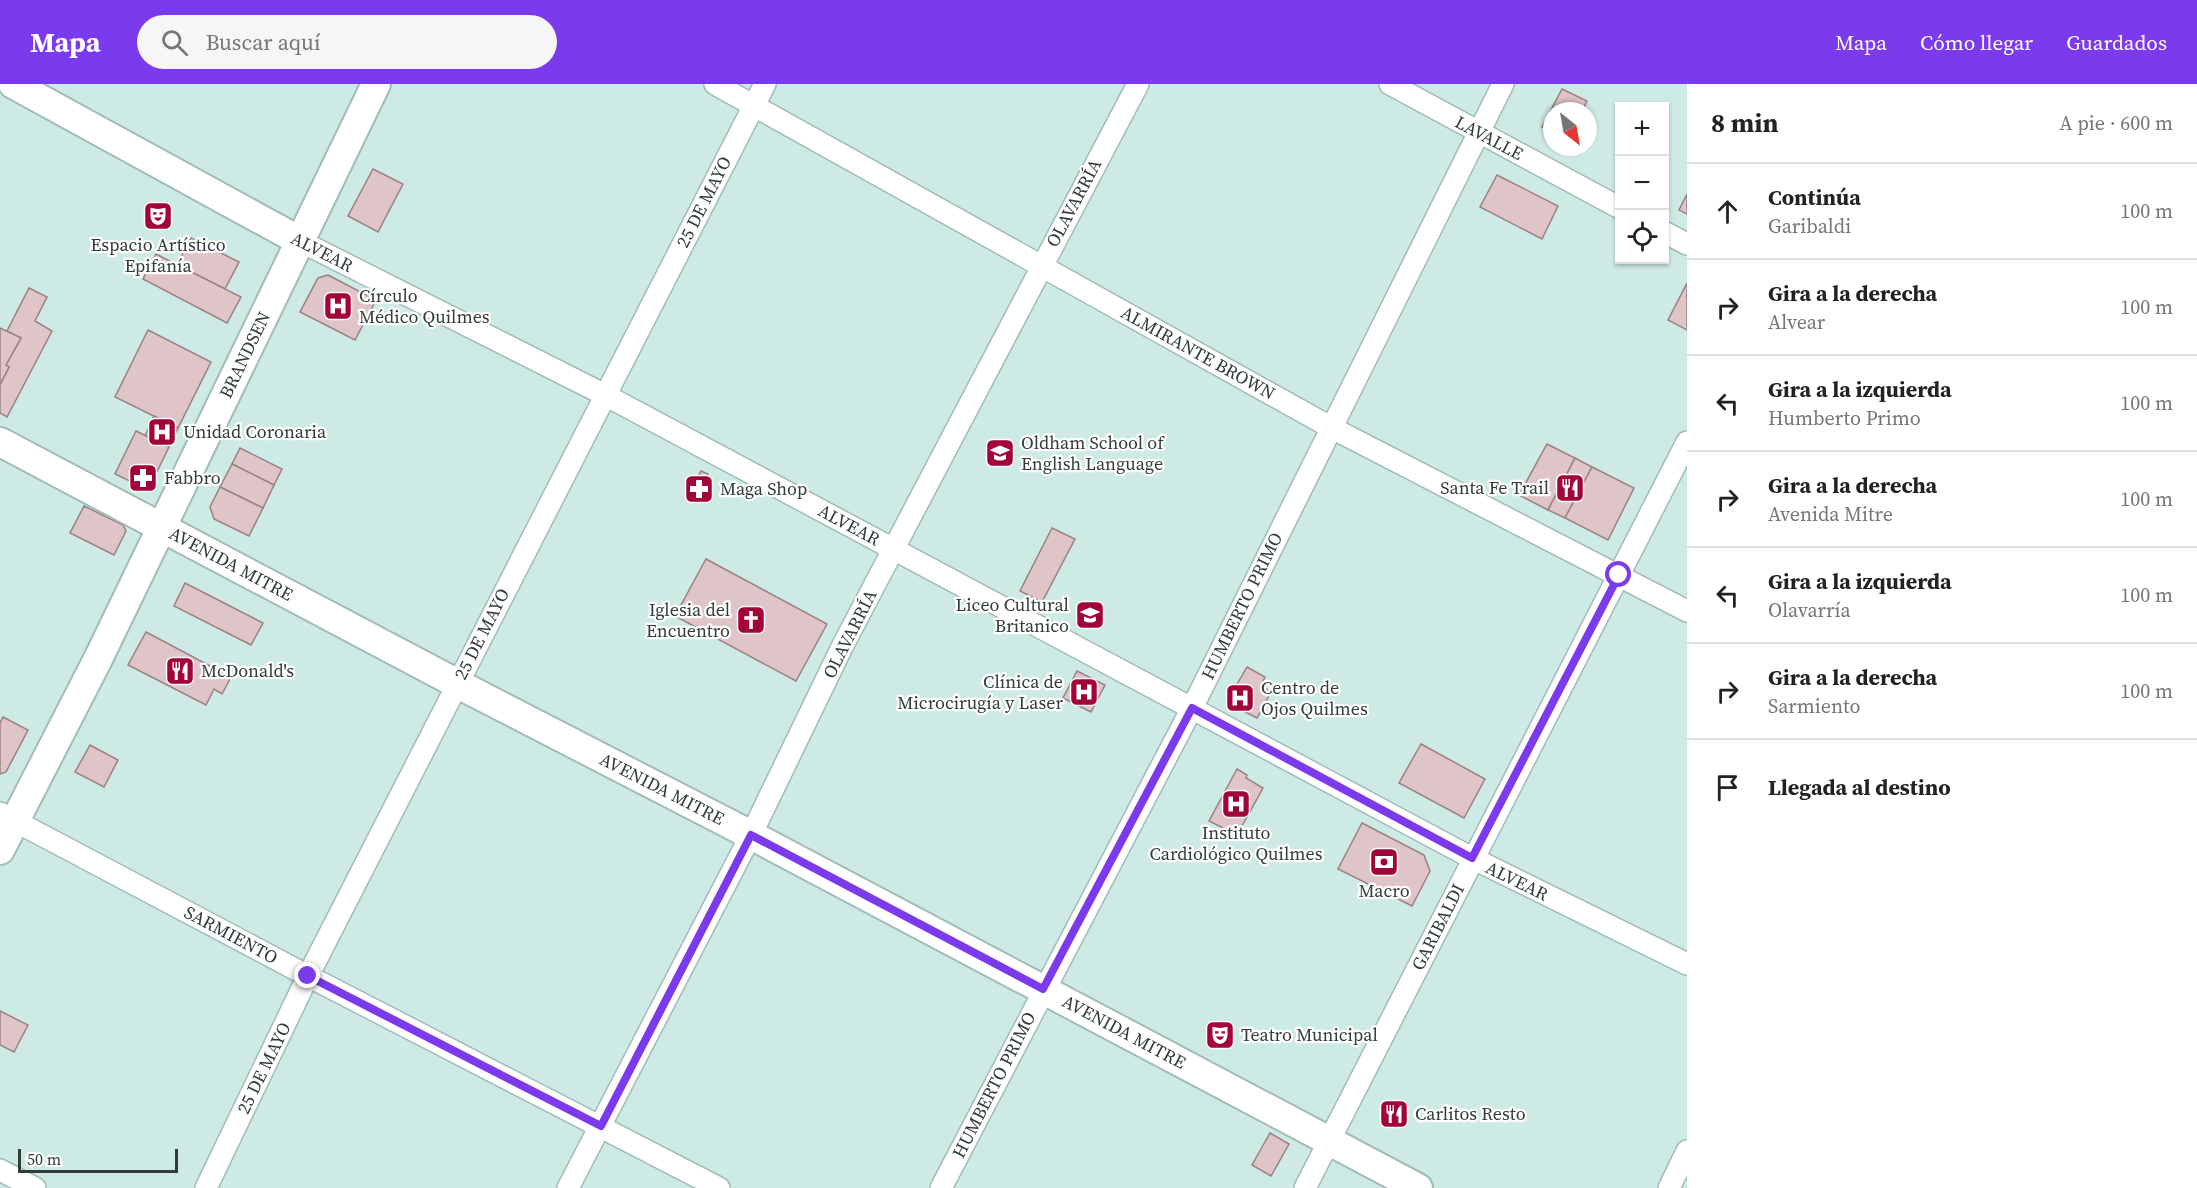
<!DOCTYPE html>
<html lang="es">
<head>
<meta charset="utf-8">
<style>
	:root { --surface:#fff; --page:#f6f6f6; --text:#222; --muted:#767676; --line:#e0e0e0; --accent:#7c3aed }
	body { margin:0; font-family:"Source Serif 4",serif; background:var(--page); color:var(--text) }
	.controls { position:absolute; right:18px; top:18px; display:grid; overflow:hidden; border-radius:0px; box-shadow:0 2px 4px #0004 }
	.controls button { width:54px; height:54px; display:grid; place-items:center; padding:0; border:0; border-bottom:2px solid var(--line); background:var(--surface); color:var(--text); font:30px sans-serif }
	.compass { position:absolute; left:1543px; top:18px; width:54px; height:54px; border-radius:50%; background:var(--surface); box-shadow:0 2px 4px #0004; rotate:149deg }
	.scale { position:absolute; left:18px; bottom:15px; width:160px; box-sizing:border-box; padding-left:6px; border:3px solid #313c3a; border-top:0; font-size:16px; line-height:21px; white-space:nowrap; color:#313c3a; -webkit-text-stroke:4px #fff; paint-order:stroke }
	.stop { position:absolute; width:18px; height:18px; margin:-14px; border:4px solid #7c3aed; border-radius:50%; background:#fff }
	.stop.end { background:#7c3aed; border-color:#fff; box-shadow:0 2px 6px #0008 }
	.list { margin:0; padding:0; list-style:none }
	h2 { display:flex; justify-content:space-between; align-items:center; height:78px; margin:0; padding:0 24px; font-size:26px }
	h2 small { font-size:20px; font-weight:400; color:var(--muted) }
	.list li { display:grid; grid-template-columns:39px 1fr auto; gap:18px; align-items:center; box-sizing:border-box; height:96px; padding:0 24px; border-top:2px solid var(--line) }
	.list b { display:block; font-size:22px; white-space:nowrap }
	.list p { margin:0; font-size:20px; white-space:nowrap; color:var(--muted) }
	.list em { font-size:20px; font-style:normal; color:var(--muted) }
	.icon { flex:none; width:33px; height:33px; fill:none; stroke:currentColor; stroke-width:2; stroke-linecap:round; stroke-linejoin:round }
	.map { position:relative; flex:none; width:1687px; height:1104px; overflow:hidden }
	header { display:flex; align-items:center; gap:36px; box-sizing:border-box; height:84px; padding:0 30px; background:var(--accent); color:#fff }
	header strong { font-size:28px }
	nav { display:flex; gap:33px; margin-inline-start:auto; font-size:21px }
	.search { width:420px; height:54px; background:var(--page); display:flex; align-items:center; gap:15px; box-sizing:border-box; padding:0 21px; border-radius:33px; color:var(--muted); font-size:22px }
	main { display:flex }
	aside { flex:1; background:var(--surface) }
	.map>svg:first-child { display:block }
	.building { fill:#e0c5c8; stroke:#998183; stroke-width:1.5 }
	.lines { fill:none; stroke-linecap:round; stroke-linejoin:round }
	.street-casing { stroke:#a1bcb8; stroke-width:24 }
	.secondary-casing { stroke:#a1bcb8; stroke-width:32 }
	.street { stroke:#fff; stroke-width:21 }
	.secondary { stroke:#fff; stroke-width:28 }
	.route { stroke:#7c3aed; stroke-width:8 }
	.labels { text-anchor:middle; stroke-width:4.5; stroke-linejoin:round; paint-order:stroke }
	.street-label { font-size:18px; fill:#313c3a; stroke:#fff }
	.poi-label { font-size:18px; fill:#313c3a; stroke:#fff; text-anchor:start }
</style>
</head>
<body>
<header>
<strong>Mapa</strong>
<div class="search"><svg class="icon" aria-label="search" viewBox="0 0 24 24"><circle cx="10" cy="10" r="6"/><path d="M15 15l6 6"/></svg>Buscar aquí</div>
<nav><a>Mapa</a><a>Cómo llegar</a><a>Guardados</a></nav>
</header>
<main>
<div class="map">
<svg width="1687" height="1104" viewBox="0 0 1687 1104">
	<rect width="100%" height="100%" fill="#ceeae5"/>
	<!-- building -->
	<g class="building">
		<path d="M1562,5L1587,17L1582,27H1552V48L1542,43Z"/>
		<path d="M373,85L403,100L378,148L348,132Z"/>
		<path d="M1497,91L1558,122L1542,155L1480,123Z"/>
		<path d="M1687,110V130L1679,126Z"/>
		<path d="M191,154L239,178L225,205L177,181Z"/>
		<path d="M156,170L241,213L227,239L143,195Z"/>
		<path d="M328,191L376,216L355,256L300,228L318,194Z"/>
		<path d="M1687,199V246L1668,236Z"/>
		<path d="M29,204L47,213L35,237L52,247L7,333L0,329V301L9,283L6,281L21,254L7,247Z"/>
		<path d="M0,244L21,254L6,281L9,283L0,301Z"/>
		<path d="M148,246L211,278L178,344L115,313Z"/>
		<path d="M154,332L178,344L169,363L145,352Z"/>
		<path d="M136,347L169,363L151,400L142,403L115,390Z"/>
		<path d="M1547,360L1575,374L1548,426L1519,411Z"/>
		<path d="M240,364L282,385L274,401L232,380Z"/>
		<path d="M1575,374L1592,383L1565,434L1548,426Z"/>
		<path d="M232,380L274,401L263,424L220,403Z"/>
		<path d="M1592,383L1634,404L1608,456L1565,434Z"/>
		<path d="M701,387L708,390L710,397L699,418L688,412Z"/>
		<path d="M220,403L263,424L249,452L214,435L210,423Z"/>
		<path d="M84,422L123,441L126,447L114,471L70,449Z"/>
		<path d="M1052,444L1075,455L1042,518L1020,507Z"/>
		<path d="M706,475L827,540L796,597L675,532Z"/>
		<path d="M185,499L263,539L251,561L174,522Z"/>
		<path d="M146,548L231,593L222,610L214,605L206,621L128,581Z"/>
		<path d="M1247,583L1265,593L1261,602L1271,608L1257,634L1239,625L1232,609Z"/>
		<path d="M1077,587L1105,601L1091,628L1063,614Z"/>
		<path d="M3,633L28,646L6,688L0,690V639Z"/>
		<path d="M1421,660L1485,695L1464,734L1399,699Z"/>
		<path d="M90,661L118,676L104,703L75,688Z"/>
		<path d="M1237,685L1247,691L1246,694L1263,704L1237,751L1209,737Z"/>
		<path d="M1362,739L1424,771L1430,787L1412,822L1338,785Z"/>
		<path d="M0,927L28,941L14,968L0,961Z"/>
		<path d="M1270,1049L1289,1060L1271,1092L1252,1081Z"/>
	</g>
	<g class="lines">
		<!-- street casing -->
		<g class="street-casing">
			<g id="street">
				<path d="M715,0L1330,343L1687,527"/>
				<path d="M1390,0L1620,124"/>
				<path d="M1664,148L1687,160"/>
				<path d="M300,157L605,311L1472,774L1687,880"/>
				<path d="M0,729L308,892L719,1104"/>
				<path d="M0,1086L35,1104"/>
				<path d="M206,1104L308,892L765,0"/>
				<path d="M568,1104L751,751L842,563L1138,0"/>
				<path d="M941,1104L1192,624L1503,0"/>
				<path d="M1305,1104L1687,358"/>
				<path d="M1669,1104L1687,1067"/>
			</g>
		</g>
		<!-- secondary casing -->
		<g class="secondary-casing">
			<g id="secondary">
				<path d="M13,0L300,157"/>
				<path d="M0,358L456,599L751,751L1418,1104"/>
				<path d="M0,766L98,575L376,0"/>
			</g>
		</g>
		<!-- street -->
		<use href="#street" class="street"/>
		<!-- secondary -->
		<use href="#secondary" class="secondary"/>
	</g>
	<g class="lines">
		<!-- route -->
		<path class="route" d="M308,892L601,1042L751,751L1043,905L1192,624L1472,774L1619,491"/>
	</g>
	<!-- icons -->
	<defs>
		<g id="theatre-square" transform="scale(1.5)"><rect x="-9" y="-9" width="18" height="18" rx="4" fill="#a2043a" stroke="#fff"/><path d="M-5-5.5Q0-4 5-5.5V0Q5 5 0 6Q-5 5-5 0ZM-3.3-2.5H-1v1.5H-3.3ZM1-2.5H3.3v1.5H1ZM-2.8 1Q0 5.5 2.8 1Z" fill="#fff"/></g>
		<g id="hospital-square" transform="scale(1.5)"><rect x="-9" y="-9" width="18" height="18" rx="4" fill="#a2043a" stroke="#fff"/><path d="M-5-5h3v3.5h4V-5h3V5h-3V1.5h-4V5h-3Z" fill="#fff"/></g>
		<g id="school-square" transform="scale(1.5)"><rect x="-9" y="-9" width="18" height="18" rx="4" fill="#a2043a" stroke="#fff"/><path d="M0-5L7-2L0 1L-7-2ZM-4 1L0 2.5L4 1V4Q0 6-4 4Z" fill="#fff"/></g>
		<g id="pharmacy-square" transform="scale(1.5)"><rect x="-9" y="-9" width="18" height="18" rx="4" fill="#a2043a" stroke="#fff"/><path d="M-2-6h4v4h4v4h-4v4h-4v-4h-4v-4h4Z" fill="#fff"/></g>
		<g id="restaurant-square" transform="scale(1.5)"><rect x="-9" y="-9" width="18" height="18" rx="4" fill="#a2043a" stroke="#fff"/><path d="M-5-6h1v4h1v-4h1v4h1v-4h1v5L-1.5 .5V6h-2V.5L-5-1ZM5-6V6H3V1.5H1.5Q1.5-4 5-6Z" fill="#fff"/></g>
		<g id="church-square" transform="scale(1.5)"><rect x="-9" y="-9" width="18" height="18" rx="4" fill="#a2043a" stroke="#fff"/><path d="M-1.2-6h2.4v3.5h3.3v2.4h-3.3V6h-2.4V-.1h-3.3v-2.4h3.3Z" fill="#fff"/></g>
		<g id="bank-square" transform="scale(1.5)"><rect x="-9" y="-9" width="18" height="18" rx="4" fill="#a2043a" stroke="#fff"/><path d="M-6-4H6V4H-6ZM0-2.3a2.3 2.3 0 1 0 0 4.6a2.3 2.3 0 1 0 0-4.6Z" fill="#fff"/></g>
	</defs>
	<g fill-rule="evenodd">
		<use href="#theatre-square" x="158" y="132"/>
		<use href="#hospital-square" x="338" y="222"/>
		<use href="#hospital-square" x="162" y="348"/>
		<use href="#school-square" x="1000" y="369"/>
		<use href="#pharmacy-square" x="143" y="394"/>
		<use href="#restaurant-square" x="1570" y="404"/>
		<use href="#pharmacy-square" x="699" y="405"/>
		<use href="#school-square" x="1090" y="531"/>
		<use href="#church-square" x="751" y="536"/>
		<use href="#restaurant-square" x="180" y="587"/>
		<use href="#hospital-square" x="1084" y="608"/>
		<use href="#hospital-square" x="1240" y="614"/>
		<use href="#hospital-square" x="1236" y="720"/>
		<use href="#bank-square" x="1384" y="778"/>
		<use href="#theatre-square" x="1220" y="951"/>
		<use href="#restaurant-square" x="1394" y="1030"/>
	</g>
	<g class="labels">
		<!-- street labels -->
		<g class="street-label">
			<text transform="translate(1489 54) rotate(28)" y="6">LAVALLE</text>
			<text transform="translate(704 118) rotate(-63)" y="6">25 DE MAYO</text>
			<text transform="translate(1074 119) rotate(-62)" y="6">OLAVARRÍA</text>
			<text transform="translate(322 168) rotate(27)" y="6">ALVEAR</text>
			<text transform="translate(1198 269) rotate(29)" y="6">ALMIRANTE BROWN</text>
			<text transform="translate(245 271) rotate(-64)" y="6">BRANDSEN</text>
			<text transform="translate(849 441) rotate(28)" y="6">ALVEAR</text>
			<text transform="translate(231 480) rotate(28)" y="6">AVENIDA MITRE</text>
			<text transform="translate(1242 522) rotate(-64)" y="6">HUMBERTO PRIMO</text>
			<text transform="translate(482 550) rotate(-63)" y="6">25 DE MAYO</text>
			<text transform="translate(850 550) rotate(-63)" y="6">OLAVARRÍA</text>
			<text transform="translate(662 705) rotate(27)" y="6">AVENIDA MITRE</text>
			<text transform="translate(1517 797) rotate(26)" y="6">ALVEAR</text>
			<text transform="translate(1438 843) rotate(-63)" y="6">GARIBALDI</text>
			<text transform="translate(231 851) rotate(28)" y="6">SARMIENTO</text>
			<text transform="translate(1124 948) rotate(28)" y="6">AVENIDA MITRE</text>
			<text transform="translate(264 984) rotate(-64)" y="6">25 DE MAYO</text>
			<text transform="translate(994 1001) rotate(-63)" y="6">HUMBERTO PRIMO</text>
		</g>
		<!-- poi labels -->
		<g class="poi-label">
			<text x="158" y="167" text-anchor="middle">Espacio Artístico<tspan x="158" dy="21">Epifanía</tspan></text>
			<text x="359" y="218">Círculo<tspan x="359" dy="21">Médico Quilmes</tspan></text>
			<text x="183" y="354">Unidad Coronaria</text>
			<text x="1021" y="365">Oldham School of<tspan x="1021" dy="21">English Language</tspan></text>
			<text x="164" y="400">Fabbro</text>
			<text x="1549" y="410" text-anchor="end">Santa Fe Trail</text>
			<text x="720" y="411">Maga Shop</text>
			<text x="1069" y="527" text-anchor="end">Liceo Cultural<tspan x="1069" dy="21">Britanico</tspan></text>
			<text x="730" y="532" text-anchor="end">Iglesia del<tspan x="730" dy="21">Encuentro</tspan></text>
			<text x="201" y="593">McDonald's</text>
			<text x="1063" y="604" text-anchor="end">Clínica de<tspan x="1063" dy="21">Microcirugía y Laser</tspan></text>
			<text x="1261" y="610">Centro de<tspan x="1261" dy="21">Ojos Quilmes</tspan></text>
			<text x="1236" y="755" text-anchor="middle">Instituto<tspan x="1236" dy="21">Cardiológico Quilmes</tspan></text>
			<text x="1384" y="813" text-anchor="middle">Macro</text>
			<text x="1241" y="957">Teatro Municipal</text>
			<text x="1415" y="1036">Carlitos Resto</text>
		</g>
	</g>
</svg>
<div class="controls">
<button>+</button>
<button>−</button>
<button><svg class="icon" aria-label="locate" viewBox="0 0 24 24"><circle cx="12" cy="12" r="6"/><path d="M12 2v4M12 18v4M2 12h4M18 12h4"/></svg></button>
</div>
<svg class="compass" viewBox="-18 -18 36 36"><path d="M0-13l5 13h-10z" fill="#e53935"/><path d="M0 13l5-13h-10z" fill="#767676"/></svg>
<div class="scale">50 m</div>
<div class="stop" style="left:1619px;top:491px"></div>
<div class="stop end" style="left:308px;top:892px"></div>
</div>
<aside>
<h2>8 min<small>A pie · 600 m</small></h2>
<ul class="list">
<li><svg class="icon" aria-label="ahead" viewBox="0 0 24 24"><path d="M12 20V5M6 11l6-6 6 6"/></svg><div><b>Continúa</b><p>Garibaldi</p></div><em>100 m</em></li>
<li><svg class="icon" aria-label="right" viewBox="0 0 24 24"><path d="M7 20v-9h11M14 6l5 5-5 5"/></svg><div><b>Gira a la derecha</b><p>Alvear</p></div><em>100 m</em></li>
<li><svg class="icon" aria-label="left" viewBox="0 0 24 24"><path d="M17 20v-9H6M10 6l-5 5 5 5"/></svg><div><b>Gira a la izquierda</b><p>Humberto Primo</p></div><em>100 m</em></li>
<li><svg class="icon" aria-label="right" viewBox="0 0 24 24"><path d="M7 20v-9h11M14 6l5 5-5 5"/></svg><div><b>Gira a la derecha</b><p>Avenida Mitre</p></div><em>100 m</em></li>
<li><svg class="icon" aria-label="left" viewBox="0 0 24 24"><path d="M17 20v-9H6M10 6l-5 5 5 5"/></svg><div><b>Gira a la izquierda</b><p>Olavarría</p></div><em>100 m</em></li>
<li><svg class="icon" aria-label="right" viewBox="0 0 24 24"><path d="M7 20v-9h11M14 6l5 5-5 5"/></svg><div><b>Gira a la derecha</b><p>Sarmiento</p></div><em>100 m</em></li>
<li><svg class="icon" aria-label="arrive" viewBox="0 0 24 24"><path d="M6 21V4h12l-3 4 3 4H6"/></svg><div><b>Llegada al destino</b></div></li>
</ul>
</aside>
</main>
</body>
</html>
